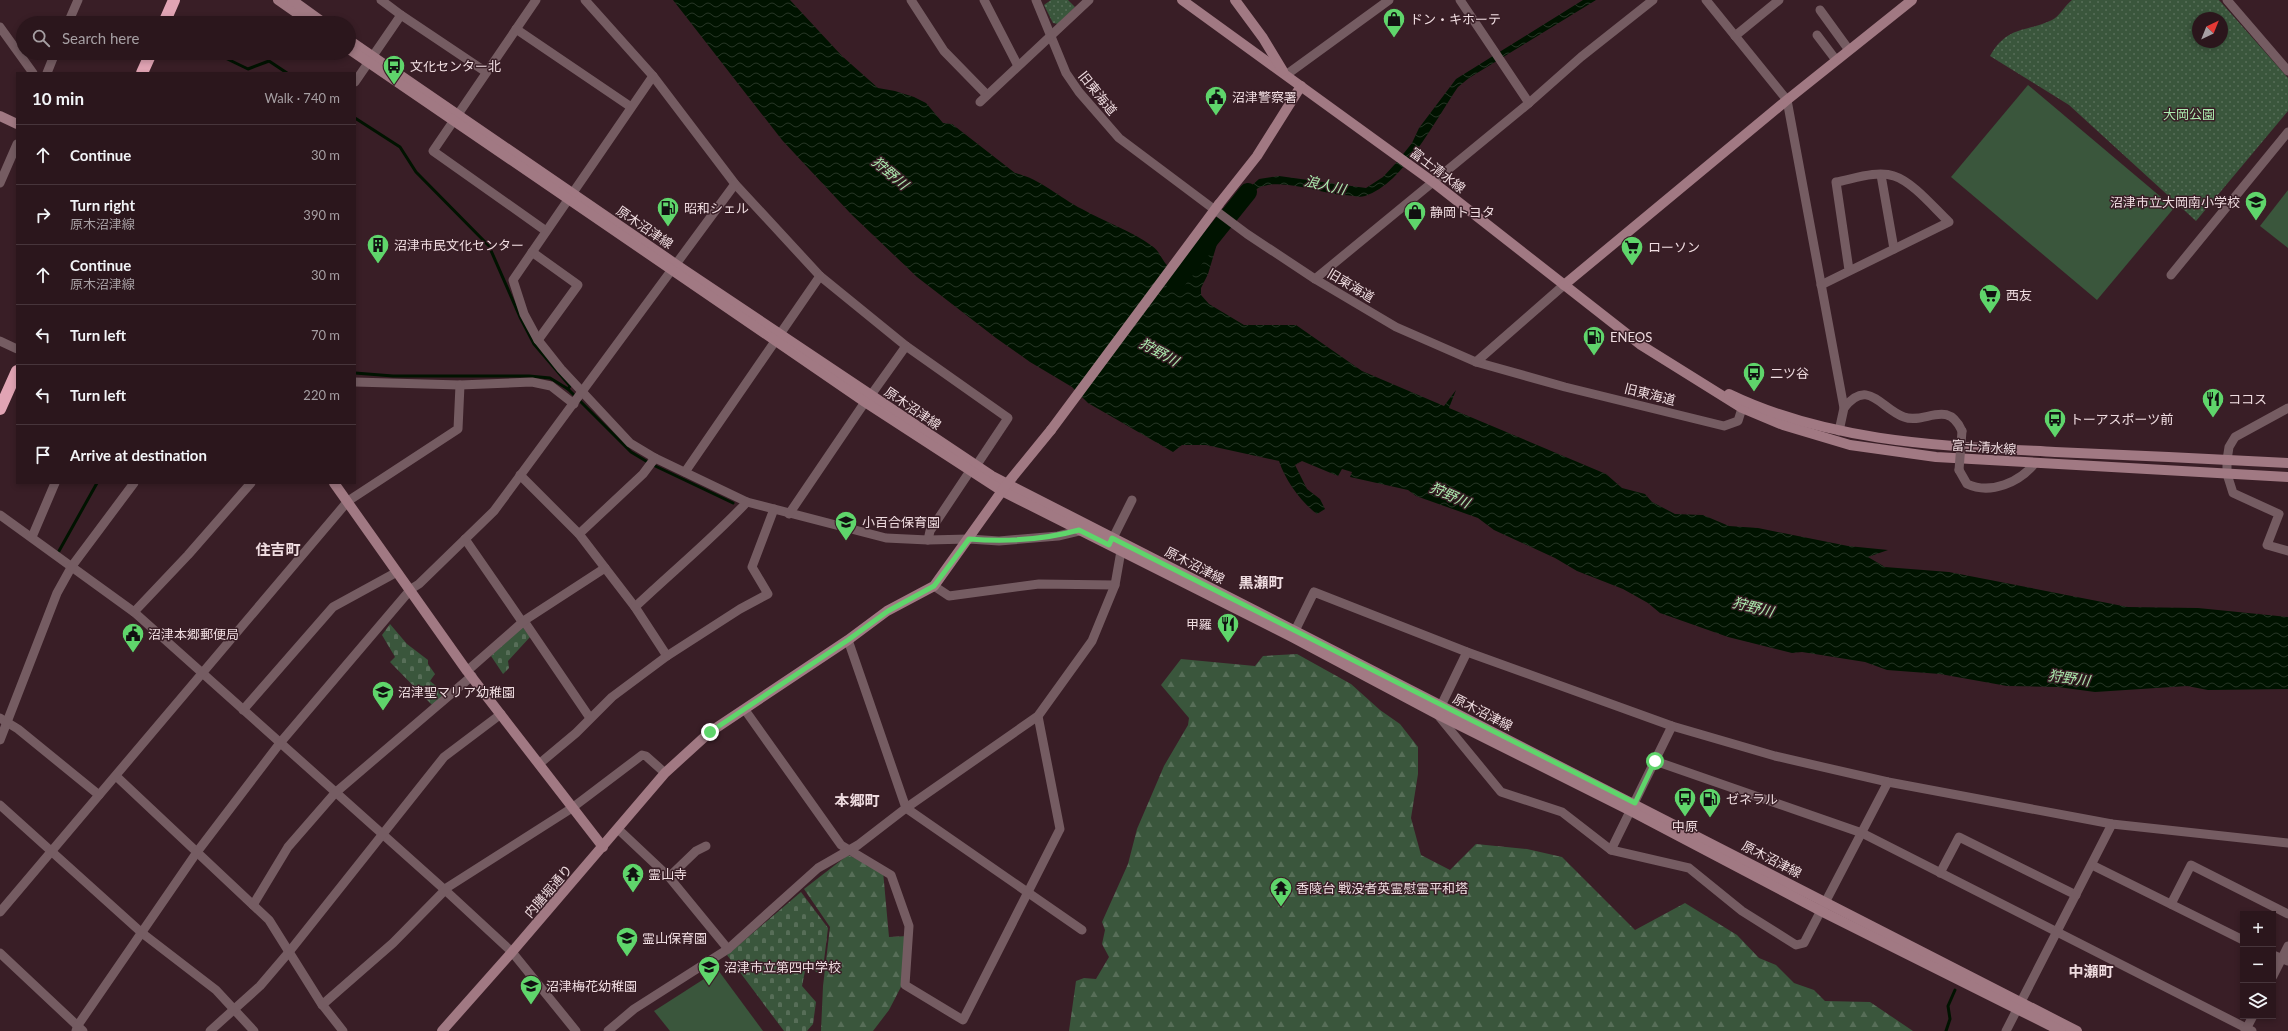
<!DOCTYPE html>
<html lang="en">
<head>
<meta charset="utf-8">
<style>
	:root { --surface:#2b161c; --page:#331f25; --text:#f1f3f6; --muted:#a69fa3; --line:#47353b }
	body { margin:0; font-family:Lato,"Noto Sans JP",sans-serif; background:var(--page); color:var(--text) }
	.controls { position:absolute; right:12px; bottom:12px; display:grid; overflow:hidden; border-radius:0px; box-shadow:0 2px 6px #0003 }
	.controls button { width:36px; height:36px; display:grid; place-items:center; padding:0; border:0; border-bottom:1px solid var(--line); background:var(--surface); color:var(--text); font:20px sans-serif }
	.compass { position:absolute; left:2192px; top:12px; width:36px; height:36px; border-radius:50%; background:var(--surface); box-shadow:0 2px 6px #0003; rotate:43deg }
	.stop { position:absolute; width:12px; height:12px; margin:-9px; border:3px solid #5fd56b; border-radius:50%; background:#fff }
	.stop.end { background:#5fd56b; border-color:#fff; box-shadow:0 1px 4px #0008 }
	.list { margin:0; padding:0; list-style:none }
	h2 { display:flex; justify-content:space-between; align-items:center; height:52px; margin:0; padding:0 16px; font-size:17px }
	h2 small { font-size:13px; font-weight:400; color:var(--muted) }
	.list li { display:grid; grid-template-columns:26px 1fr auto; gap:12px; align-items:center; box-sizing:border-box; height:60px; padding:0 16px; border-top:1px solid var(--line) }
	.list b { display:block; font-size:15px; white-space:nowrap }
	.list p { margin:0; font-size:13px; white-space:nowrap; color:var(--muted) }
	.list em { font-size:13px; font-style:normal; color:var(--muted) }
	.icon { flex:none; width:22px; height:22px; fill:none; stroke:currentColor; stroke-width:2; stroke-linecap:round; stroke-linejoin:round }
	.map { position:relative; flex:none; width:2288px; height:1031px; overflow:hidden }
	.search { position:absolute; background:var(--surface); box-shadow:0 2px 6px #0003; left:16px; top:16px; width:340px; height:44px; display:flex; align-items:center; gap:10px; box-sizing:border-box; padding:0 14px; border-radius:22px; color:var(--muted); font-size:15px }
	.panel { position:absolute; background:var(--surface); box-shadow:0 2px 6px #0003; left:16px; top:72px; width:340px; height:412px; border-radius:0px }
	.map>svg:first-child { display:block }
	.grass { fill:#3a563c }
	.forest { fill:url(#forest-firs) }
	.cemetery { fill:url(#cemetery-stones) }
	.park { fill:url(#park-dots); fill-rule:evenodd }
	.water { fill:url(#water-waves) }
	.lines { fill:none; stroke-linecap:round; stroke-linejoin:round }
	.stream { stroke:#001300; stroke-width:3 }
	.river { stroke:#001300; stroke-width:18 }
	.street { stroke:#755c62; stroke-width:9 }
	.secondary { stroke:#a17983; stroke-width:10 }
	.highway { stroke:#e1a4b4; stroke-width:12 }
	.street-bridge { stroke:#755c62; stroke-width:9 }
	.secondary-bridge { stroke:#a17983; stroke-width:10 }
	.route { stroke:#5fd56b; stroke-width:5 }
	.labels { text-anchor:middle; stroke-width:3; stroke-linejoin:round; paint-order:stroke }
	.poi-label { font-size:13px; fill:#efdce0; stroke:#391e26; text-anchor:start }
	.street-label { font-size:13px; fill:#efdce0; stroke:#391e26 }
	.park-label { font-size:13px; fill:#acecaf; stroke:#391e26 }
	.water-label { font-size:14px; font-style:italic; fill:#adedb0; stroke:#391e26 }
	.quarter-label { font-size:15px; font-weight:bold; fill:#efdce0; stroke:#391e26 }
</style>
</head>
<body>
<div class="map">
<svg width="2288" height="1031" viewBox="0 0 2288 1031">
	<defs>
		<pattern id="forest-firs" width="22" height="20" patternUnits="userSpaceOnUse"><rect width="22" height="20" fill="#3a563c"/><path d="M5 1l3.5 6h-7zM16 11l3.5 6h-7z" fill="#576e58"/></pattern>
		<pattern id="cemetery-stones" width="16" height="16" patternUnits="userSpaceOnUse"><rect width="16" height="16" fill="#3a563c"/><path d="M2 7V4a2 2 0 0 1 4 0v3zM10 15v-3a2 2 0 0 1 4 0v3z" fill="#576e58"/></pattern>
		<pattern id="park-dots" width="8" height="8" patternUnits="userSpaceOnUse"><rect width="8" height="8" fill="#3a563c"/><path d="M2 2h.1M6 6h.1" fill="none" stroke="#576e58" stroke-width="1.8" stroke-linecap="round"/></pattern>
		<pattern id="water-waves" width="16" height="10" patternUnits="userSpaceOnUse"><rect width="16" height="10" fill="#001300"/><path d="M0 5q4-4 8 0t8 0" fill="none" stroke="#263525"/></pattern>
	</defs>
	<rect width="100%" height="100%" fill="#391e26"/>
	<!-- grass -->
	<g class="grass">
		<path d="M2028,85L2174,208L2097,300L1951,177Z"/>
		<path d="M2288,190V248L2260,226Z"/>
		<path d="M718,970L763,1031H670L654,1011Z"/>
	</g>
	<!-- forest -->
	<g class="forest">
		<path d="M1297,654L1351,684L1380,710L1400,724L1418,747V774L1411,818L1421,855L1450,870L1476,844L1527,849L1562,857L1635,930L1685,903L1737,935L1759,958L1776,965L1794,983L1814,990L1825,1001L1870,1002L1913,1031H1069L1076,981L1084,978L1096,979L1109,957L1102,944L1105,930L1102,922L1128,864L1137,829L1164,766L1188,725L1189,718L1161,685L1181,659L1255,666L1263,656Z"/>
		<path d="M848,855L883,871L889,937L908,936L904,981L889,1010L873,1031H821L823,986L830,927L804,889Z"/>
	</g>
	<!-- cemetery -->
	<g class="cemetery">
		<path d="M390,624L407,644L428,660V664L435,674L430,681L446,694L433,706L390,662L395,657L382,635Z"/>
		<path d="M522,626L530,637L508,661L509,668L503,674L491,656Z"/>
		<path d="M801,892L828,928L823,969L818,973L809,967L805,971L802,986L816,1002L813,1024L807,1031H784L727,955Z"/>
	</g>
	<!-- park -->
	<g class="park">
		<path d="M1051,0H1068L1075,7L1058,24L1053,23L1044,5Z"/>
		<path d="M2072,0H2219L2288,78V111L2196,221L2069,105L1990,56C2008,25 2025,33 2052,20C2060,16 2065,5 2072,0ZM2198,18H2222V42H2198Z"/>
	</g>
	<!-- water -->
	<g class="water">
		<path d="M673,0H790L842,56L878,88L895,91L914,97L926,103L943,123L952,124L1015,173C1039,178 1060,198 1082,209C1105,222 1130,230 1152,246C1162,252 1163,269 1177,270C1186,270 1196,260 1203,255L1204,251L1211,242L1217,244L1208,274L1201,288V295L1209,304L1244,325H1296L1362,371L1444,406L1456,390L1449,408L1606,474L1622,488L1645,494L1652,502L1675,514L1703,515L1729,526L1758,528L1848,546L1888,550L1868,557L1885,567L1949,572L2128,607L2198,608L2288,617V689L2208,690L2187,686L2095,692L2058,687L2007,686L1940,674L1887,670L1865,662L1802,652L1792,653L1728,637L1660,613L1648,603L1623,589L1577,571L1555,558L1494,530L1478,518L1416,496L1408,490L1350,477L1352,472L1342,469L1338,476L1302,461L1295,465L1307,489L1320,499L1325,509L1317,514C1301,502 1285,480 1279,461L1206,445H1182L1173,452L1088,403L1072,387L1030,362L996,338L917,277L851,214L782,140Z"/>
		<path d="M1583,0H1596L1469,78L1458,87C1435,120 1404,183 1365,196C1359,198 1350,195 1344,195C1318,193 1284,178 1260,187C1252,190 1244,205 1238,212L1232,209L1249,188L1259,179L1279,176L1366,188L1383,177L1396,163L1412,143L1419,128L1456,79Z"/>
	</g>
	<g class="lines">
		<!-- stream -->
		<g class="stream">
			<path d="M215,53L248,69L269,61L287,73"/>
			<path d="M355,118L400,147L416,172L489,246L520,317L534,344L570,386L568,389L631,452L651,464L733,503"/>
			<path d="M355,373L393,376H529L550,378L568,389"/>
			<path d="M59,551L97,483"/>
			<path d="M1946,1031L1950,1019L1948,1006L1955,990"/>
		</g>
		<!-- river -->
		<path class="river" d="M1175,283L1248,192"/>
		<!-- street -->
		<g class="street">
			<path d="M381,0L401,15"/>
			<path d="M536,0L433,151L546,231"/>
			<path d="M585,0L653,76L735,184L820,276L906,346L1008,418L976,466"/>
			<path d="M911,0L944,51L987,95"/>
			<path d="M984,0L1018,66"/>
			<path d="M1036,0L1066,73L1079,92L1119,138L1247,234L1315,279L1396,327L1476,362L1565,387L1724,426L1738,421L1744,402"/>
			<path d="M1460,0L1529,103"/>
			<path d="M1706,0L1787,100L1844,408L1839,431"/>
			<path d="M2227,0L2288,71"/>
			<path d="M1820,10L1849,50"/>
			<path d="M68,23L78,0"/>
			<path d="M0,27L33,73"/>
			<path d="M516,29L631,107"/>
			<path d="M1817,35L1836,60"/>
			<path d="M1735,36L1779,0"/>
			<path d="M47,73L55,53"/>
			<path d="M1286,75L1389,0"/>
			<path d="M653,76L513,280L524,314L538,340L561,369L630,443L655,458L747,502L886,538L928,540L969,539L999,541L1058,536L1079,531"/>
			<path d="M355,82L401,15L486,72"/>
			<path d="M980,102L1089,0"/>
			<path d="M1881,175L1894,249"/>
			<path d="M0,183L17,144"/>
			<path d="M532,252L578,285L538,340"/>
			<path d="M2171,275L2288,132"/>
			<path d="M1315,279L1529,103L1581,57L1653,0"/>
			<path d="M1821,285L1949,222C1934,208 1913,182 1894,176C1877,170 1853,179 1836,182L1849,270"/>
			<path d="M0,341L17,349"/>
			<path d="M1476,362L1564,285"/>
			<path d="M355,382L460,385L532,382L551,386L574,404"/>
			<path d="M871,395L906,346"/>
			<path d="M1844,408C1868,377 1881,409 1904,417C1925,425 1947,398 1962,431"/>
			<path d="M2288,408L2235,437L2229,447L2227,460V474L2233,493L2279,514L2267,545L2288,551"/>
			<path d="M1959,470L1967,484C1991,495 2020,482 2035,463"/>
			<path d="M685,472L820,276"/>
			<path d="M520,475L579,534L635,607L667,656"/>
			<path d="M789,514L865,402"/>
			<path d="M0,515L134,612L445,890L512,952L576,1031"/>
			<path d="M579,534L643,474L655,458"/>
			<path d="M32,537L55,483"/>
			<path d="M465,539L523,623"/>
			<path d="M928,540L930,531L970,471"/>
			<path d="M1110,544L1132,500"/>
			<path d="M934,586L949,596L1039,584L1115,585"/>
			<path d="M635,607C672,572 712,539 747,502"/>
			<path d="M134,612L188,555L251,483"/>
			<path d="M524,621L590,718"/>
			<path d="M1292,637L1314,592L1467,652L1672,726L1775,756L1888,782L2112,824L2288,843"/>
			<path d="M848,640L906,808L1082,930"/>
			<path d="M1467,652L1437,714L1501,792L1562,812L1611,850L1689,868L1742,911L1796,945L1804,943L1888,782"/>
			<path d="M467,671L525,620L605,568"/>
			<path d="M243,710L333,607L397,572"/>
			<path d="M745,710L841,845L891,875L909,926L905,985L963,1020L1060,829L1038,716"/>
			<path d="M0,718L18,729L99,795"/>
			<path d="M0,740L57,593L72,566L134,483"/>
			<path d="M1655,761L1862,833L2252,1031"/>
			<path d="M539,764L576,733L612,697L667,656L740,609L768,594L752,567L774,509"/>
			<path d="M116,776L269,920L321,1003L343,1031"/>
			<path d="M0,805L142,933L216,990L254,1031"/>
			<path d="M618,829L669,877L728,949"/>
			<path d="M1611,850L1672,726"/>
			<path d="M2092,865L2243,940"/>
			<path d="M1940,873L1959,837L2076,895"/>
			<path d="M669,877L696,851L706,846"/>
			<path d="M2171,904L2191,865L2288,914"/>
			<path d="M253,905L288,847L335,793L472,676"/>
			<path d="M0,912L348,501L458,429L460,385"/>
			<path d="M0,953L83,1031"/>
			<path d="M2273,955L2288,961"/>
			<path d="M2273,976L2288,946"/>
			<path d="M322,1005L393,943L448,887L572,808L642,755L646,756L665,773"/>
			<path d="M76,1031L78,1025L197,852L280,743L411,589L419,584L494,511L735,184"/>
			<path d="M210,1031L260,986L289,952L444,757L501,714"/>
			<path d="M608,1031L634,1009L728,949L818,868L858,845L906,808L1038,716L1092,641L1115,585L1121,551"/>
			<path d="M2006,1031L2112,824"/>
			<path d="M2245,1031L2253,1016"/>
		</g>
		<!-- secondary -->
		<g class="secondary">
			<path d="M278,0L311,23"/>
			<path d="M292,0L324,23"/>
			<path d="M1182,0L1433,182L1641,345L1742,408L1783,425L1850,445L1936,457L2288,477"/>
			<path d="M1235,0L1263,38L1283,71"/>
			<path d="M349,40L677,265L992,476L2077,1031"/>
			<path d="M349,49L865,402L1002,491L1292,637L1437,714L1631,811L1821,911L2061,1031"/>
			<path d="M0,116L17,124"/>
			<path d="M1219,204L1257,156L1301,86"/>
			<path d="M1564,285L1787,100L1912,0"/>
			<path d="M1729,394C1831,443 1945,446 2055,452C2133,455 2210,459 2288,463"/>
			<path d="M334,483L467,671L603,847"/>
			<path d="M442,1031L512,952L665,773L710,732L848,640L887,611L934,586L1007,484L1051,430"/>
		</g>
		<!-- highway -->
		<g class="highway">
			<path d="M164,23L174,0"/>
			<path d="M142,73L151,53"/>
			<path d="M0,409L17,371"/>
		</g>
		<!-- street-bridge -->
		<path class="street-bridge" d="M1959,470L1962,431"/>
		<!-- secondary-bridge -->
		<path class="secondary-bridge" d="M1051,430L1219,204"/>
	</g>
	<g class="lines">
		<!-- route -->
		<path class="route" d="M710,732L848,640L888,611L934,586L969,539C1006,542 1043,540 1079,530L1109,545L1112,538L1635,803L1655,761"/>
	</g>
	<!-- icons -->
	<defs>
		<g id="shop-pin" transform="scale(1.15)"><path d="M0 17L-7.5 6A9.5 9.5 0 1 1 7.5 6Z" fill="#5fd56b" stroke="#391e26"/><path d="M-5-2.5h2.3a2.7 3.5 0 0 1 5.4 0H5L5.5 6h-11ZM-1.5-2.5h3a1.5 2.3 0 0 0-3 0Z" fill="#111"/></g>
		<g id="bus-pin" transform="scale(1.15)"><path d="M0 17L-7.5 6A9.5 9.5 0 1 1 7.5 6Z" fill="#5fd56b" stroke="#391e26"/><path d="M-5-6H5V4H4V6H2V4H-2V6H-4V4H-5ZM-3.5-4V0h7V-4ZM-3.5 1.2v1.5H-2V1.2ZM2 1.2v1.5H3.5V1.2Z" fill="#111"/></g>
		<g id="civic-pin" transform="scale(1.15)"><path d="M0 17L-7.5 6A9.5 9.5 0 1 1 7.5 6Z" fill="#5fd56b" stroke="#391e26"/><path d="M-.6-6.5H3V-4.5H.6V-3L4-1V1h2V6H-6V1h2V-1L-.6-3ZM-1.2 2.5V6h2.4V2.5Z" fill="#111"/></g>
		<g id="school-pin" transform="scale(1.15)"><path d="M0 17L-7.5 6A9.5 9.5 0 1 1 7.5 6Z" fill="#5fd56b" stroke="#391e26"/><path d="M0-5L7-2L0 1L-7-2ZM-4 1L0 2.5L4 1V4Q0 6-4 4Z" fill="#111"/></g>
		<g id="fuel-pin" transform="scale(1.15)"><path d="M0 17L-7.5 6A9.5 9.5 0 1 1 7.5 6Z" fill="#5fd56b" stroke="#391e26"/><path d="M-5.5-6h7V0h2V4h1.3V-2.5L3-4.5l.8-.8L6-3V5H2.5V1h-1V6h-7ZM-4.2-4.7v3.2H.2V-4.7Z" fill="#111"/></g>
		<g id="building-pin" transform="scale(1.15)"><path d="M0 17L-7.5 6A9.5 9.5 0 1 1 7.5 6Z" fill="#5fd56b" stroke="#391e26"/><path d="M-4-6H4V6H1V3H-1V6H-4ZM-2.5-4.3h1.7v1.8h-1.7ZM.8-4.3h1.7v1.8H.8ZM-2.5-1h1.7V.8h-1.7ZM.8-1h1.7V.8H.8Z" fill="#111"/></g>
		<g id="supermarket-pin" transform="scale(1.15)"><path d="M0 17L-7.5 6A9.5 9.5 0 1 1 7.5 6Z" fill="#5fd56b" stroke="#391e26"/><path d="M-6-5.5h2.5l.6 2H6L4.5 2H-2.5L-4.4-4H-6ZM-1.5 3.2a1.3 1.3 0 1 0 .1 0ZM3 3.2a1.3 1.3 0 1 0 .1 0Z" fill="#111"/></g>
		<g id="restaurant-pin" transform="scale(1.15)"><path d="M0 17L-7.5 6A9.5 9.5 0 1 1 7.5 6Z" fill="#5fd56b" stroke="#391e26"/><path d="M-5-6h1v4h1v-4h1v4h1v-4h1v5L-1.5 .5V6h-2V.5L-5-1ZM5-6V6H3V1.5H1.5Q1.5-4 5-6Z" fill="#111"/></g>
		<g id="temple-pin" transform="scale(1.15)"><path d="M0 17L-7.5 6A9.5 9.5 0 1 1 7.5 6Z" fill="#5fd56b" stroke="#391e26"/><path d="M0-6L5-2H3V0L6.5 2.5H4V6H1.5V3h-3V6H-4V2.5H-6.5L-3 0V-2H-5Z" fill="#111"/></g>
	</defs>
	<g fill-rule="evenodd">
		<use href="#shop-pin" x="1394" y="19"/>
		<use href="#bus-pin" x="394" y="66"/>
		<use href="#civic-pin" x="1216" y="97"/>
		<use href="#school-pin" x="2256" y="202"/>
		<use href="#fuel-pin" x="668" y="208"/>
		<use href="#shop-pin" x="1415" y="212"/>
		<use href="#building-pin" x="378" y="245"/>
		<use href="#supermarket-pin" x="1632" y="247"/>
		<use href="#supermarket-pin" x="1990" y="295"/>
		<use href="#fuel-pin" x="1594" y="337"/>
		<use href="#bus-pin" x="1754" y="373"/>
		<use href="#restaurant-pin" x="2213" y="399"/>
		<use href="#bus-pin" x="2055" y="419"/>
		<use href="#school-pin" x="846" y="522"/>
		<use href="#restaurant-pin" x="1228" y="624"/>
		<use href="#civic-pin" x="133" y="634"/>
		<use href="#school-pin" x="383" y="692"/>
		<use href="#bus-pin" x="1685" y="798"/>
		<use href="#fuel-pin" x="1710" y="799"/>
		<use href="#temple-pin" x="633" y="874"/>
		<use href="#temple-pin" x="1281" y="888"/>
		<use href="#school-pin" x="627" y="938"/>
		<use href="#school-pin" x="709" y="967"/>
		<use href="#school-pin" x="531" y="986"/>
	</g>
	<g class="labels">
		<!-- poi labels -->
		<g class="poi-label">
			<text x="1410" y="24">ドン・キホーテ</text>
			<text x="410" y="71">文化センター北</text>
			<text x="1232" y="102">沼津警察署</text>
			<text x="2240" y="207" text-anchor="end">沼津市立大岡南小学校</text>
			<text x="684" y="213">昭和シェル</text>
			<text x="1430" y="217">静岡トヨタ</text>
			<text x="394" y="250">沼津市民文化センター</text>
			<text x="1648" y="252">ローソン</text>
			<text x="2006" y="300">西友</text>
			<text x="1610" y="342">ENEOS</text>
			<text x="1770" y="378">二ツ谷</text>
			<text x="2228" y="404">ココス</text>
			<text x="2070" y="424">トーアスポーツ前</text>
			<text x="862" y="527">小百合保育園</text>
			<text x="1212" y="629" text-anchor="end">甲羅</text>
			<text x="148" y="639">沼津本郷郵便局</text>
			<text x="398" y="697">沼津聖マリア幼稚園</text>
			<text x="1726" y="804">ゼネラル</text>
			<text x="1685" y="831" text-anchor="middle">中原</text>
			<text x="648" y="879">霊山寺</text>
			<text x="1296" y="893">香陵台 戦没者英霊慰霊平和塔</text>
			<text x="642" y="943">霊山保育園</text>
			<text x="724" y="972">沼津市立第四中学校</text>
			<text x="546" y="991">沼津梅花幼稚園</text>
		</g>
		<!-- street labels -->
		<g class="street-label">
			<text transform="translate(1098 93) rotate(51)" y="5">旧東海道</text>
			<text transform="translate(1438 170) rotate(37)" y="5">富士清水線</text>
			<text transform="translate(645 227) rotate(34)" y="5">原木沼津線</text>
			<text transform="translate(1351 285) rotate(31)" y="5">旧東海道</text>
			<text transform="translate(1650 394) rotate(14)" y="5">旧東海道</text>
			<text transform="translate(913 408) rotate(34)" y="5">原木沼津線</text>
			<text transform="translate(1984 447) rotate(4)" y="5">富士清水線</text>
			<text transform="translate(1195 565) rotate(27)" y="5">原木沼津線</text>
			<text transform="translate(1483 712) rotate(27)" y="5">原木沼津線</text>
			<text transform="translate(1772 859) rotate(27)" y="5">原木沼津線</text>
			<text transform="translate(548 891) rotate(-49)" y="5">内膳堀通り</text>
		</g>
		<!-- park labels -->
		<g class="park-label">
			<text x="2189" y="119">大岡公園</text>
		</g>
		<!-- water labels -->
		<g class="water-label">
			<text transform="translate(890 173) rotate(40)" y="5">狩野川</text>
			<text transform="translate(1325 185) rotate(13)" y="5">浪人川</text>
			<text transform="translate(1159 352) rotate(29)" y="5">狩野川</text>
			<text transform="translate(1450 495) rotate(24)" y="5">狩野川</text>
			<text transform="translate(1753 607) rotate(14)" y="5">狩野川</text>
			<text transform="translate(2069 678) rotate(8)" y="5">狩野川</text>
		</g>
		<!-- quarter labels -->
		<g class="quarter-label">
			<text x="278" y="555">住吉町</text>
			<text x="1261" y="588">黒瀬町</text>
			<text x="857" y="806">本郷町</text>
			<text x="2091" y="977">中瀬町</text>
		</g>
	</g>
</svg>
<div class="controls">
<button>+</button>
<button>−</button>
<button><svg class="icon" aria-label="layers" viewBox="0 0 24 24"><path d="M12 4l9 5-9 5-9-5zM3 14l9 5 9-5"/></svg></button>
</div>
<svg class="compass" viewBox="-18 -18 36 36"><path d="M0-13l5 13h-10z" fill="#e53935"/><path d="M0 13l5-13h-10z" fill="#a69fa3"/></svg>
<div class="stop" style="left:1655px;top:761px"></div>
<div class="stop end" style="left:710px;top:732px"></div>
<div class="search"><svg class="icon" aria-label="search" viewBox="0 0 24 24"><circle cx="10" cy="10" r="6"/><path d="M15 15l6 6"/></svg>Search here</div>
<section class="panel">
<h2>10 min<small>Walk · 740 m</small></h2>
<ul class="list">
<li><svg class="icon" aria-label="ahead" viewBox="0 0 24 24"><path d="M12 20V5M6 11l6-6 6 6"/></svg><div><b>Continue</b></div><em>30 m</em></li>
<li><svg class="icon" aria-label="right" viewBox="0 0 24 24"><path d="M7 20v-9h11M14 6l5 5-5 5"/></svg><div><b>Turn right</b><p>原木沼津線</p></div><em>390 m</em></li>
<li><svg class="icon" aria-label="ahead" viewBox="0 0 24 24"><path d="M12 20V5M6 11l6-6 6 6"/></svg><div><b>Continue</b><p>原木沼津線</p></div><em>30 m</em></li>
<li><svg class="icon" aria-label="left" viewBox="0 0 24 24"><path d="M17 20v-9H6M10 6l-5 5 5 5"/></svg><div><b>Turn left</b></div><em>70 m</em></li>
<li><svg class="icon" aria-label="left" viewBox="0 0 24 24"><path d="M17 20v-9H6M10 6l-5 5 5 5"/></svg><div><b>Turn left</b></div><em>220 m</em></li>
<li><svg class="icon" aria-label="arrive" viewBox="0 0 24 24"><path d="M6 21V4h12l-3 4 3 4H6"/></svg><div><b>Arrive at destination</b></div></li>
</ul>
</section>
</div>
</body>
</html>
